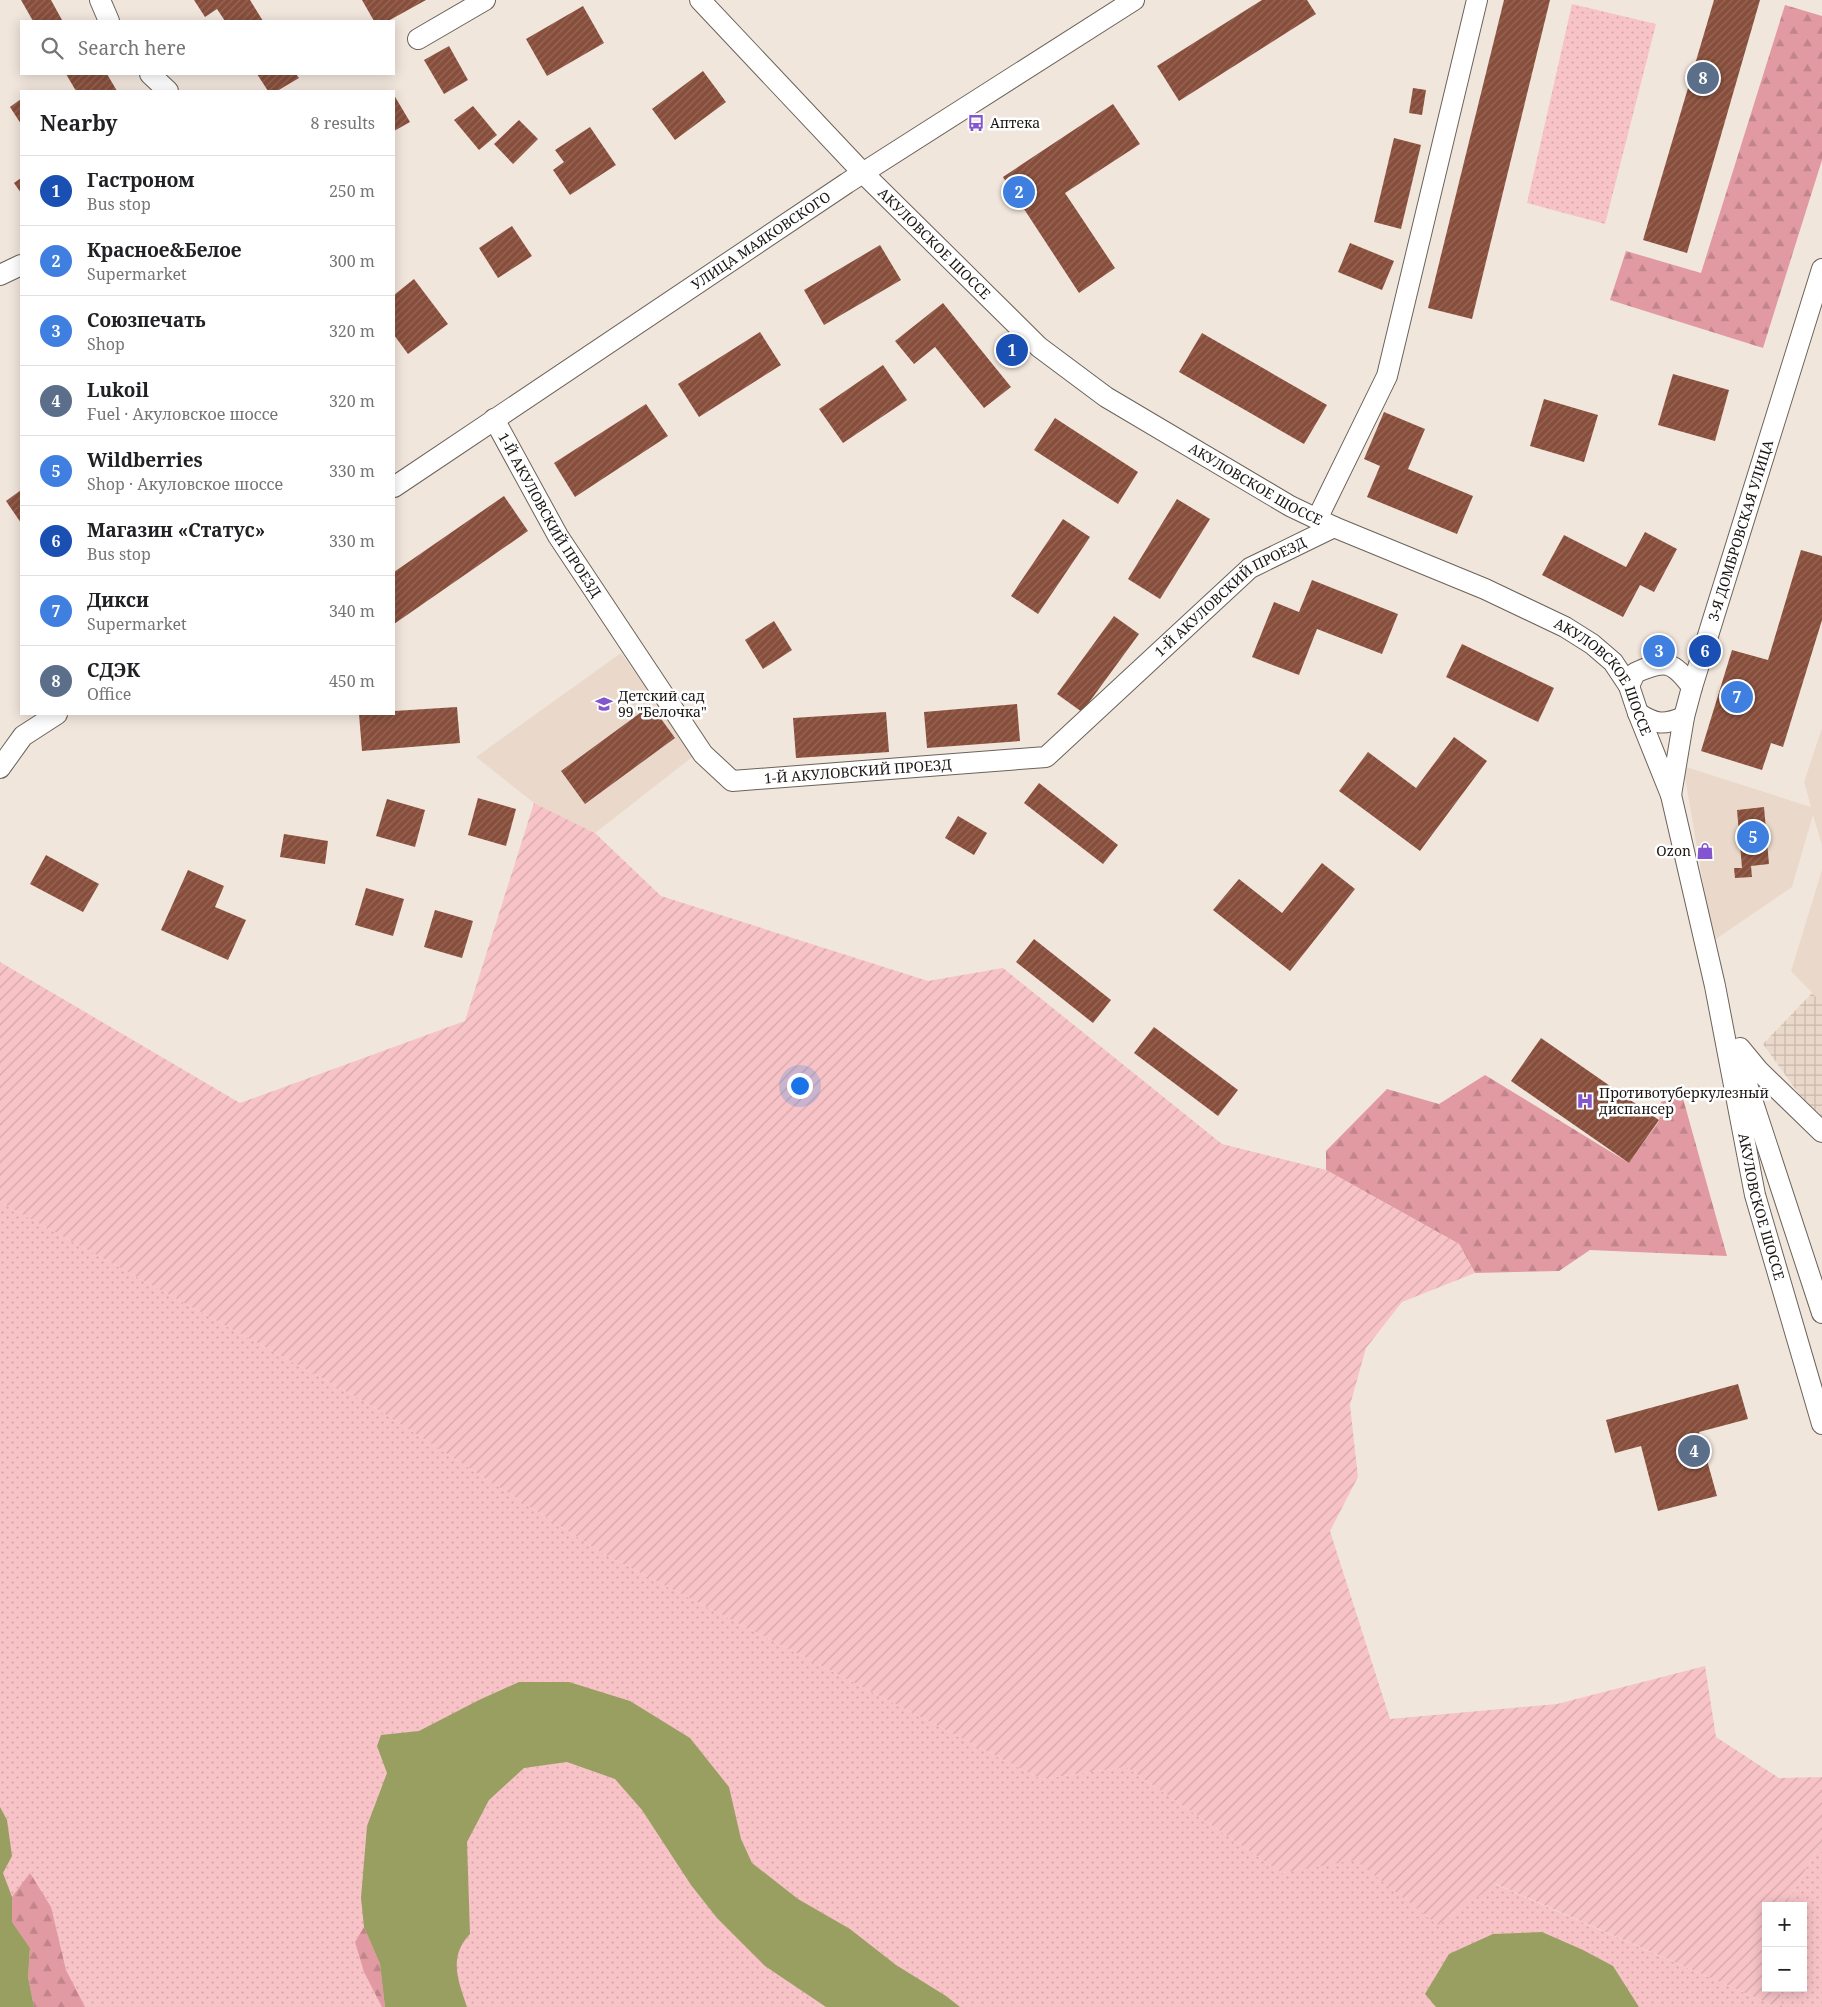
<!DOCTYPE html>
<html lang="en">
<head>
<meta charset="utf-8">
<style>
	:root { --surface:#fff; --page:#f6f6f6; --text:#202124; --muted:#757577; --line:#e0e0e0; --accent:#8355ce }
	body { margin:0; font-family:"Noto Serif",serif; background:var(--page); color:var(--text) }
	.controls { position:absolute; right:15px; bottom:15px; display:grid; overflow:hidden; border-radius:0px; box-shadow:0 2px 12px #0003 }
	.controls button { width:45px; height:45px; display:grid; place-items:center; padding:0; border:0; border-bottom:1px solid var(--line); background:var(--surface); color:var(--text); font:25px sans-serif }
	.you { position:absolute; left:799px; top:1085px; width:18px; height:18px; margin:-12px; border:4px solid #fff; border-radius:50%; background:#1a73e8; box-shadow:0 0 0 8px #1a73e833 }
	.badge { display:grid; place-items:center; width:32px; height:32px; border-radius:50%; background:var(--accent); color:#fff; font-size:16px; font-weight:700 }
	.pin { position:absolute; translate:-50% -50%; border:2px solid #fff; box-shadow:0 1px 5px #0006 }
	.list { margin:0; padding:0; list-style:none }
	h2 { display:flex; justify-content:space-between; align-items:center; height:65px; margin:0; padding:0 20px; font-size:21px }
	h2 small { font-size:16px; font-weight:400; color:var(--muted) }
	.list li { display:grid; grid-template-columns:32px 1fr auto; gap:15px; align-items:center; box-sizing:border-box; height:70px; padding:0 20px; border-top:1px solid var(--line) }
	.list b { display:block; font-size:19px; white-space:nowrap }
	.list p { margin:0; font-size:16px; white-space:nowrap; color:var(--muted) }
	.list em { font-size:16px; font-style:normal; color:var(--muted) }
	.icon { flex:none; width:28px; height:28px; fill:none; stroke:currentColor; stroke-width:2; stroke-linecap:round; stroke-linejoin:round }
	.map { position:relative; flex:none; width:1822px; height:2007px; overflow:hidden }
	.search { position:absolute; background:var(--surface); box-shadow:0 2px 12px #0003; left:20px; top:20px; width:375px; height:55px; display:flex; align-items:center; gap:12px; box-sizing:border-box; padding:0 18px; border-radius:0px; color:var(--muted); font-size:19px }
	.panel { position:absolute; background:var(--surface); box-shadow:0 2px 12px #0003; left:20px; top:90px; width:375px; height:625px; border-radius:0px }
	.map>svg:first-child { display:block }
	.built { fill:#ead9cb }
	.industrial { fill:url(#industrial-grid) }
	.grass { fill:url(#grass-dots) }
	.forest { fill:url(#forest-firs) }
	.garden { fill:url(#garden-furrows) }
	.water { fill:#989f61 }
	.building { fill:url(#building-hatch) }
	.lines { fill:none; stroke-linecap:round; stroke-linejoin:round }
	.minor-casing { stroke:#6b6259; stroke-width:22 }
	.minor { stroke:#fff; stroke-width:20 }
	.labels { text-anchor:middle; stroke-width:5; stroke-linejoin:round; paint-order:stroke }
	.poi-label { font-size:14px; fill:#1a1613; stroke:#fff; text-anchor:start }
	.street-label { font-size:14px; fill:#1a1613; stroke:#fff }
</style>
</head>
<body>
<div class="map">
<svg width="1822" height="2007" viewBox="0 0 1822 2007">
	<defs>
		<pattern id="industrial-grid" width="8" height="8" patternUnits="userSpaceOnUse" patternTransform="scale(1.25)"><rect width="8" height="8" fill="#ead9cb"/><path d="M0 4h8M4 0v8" fill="none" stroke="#c8baad"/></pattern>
		<pattern id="grass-dots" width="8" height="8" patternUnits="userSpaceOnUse" patternTransform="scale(1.25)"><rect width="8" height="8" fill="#f7c3c7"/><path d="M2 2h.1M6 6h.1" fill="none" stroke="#d3a7aa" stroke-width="1.8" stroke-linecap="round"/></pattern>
		<pattern id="forest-firs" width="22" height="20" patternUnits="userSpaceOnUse" patternTransform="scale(1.25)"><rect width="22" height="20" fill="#e19aa1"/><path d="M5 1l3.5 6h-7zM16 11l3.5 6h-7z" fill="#c0848a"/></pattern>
		<pattern id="garden-furrows" width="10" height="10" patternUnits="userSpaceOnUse" patternTransform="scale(1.25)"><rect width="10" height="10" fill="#f7c3c7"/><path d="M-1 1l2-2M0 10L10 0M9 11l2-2" fill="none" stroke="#d3a7aa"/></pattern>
		<pattern id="building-hatch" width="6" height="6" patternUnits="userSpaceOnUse" patternTransform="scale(1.25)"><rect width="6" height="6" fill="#884e3b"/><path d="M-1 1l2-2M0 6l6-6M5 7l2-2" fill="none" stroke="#94695a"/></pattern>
	</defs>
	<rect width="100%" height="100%" fill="#f1e6dc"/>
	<!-- built -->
	<g class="built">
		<path d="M621,653L695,755L595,833L534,803L476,757Z"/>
		<path d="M1822,728V845L1813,815L1792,887L1713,941L1683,766L1811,807L1804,782Z"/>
		<path d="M1822,870V1003L1791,971Z"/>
	</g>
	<!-- industrial -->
	<path class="industrial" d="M1812,993L1822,1003V1117L1807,1105L1763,1044Z"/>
	<!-- grass -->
	<g class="grass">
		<path d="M1572,4L1656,24L1605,224L1527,203Z"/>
		<path d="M0,1202L369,1404L604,1554L1041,1779L1126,1767L1282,1873L1355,1859L1438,1925L1495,1884L1777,2007H0Z"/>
		<path d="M1822,1841V2007H1778L1776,1988H1803V1906H1785Z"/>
	</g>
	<!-- forest -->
	<g class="forest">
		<path d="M1785,5L1822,16V160L1763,348L1610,300L1626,251L1701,273Z"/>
		<path d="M1485,1075L1629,1163L1659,1121L1661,1102L1682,1095L1727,1256L1590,1250L1559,1271L1475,1273L1459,1244L1326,1170V1151L1387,1089L1439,1104Z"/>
		<path d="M30,1873L51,1907L66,1970L85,2007H34L28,1977L30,1948L12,1922V1897Z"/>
		<path d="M364,1927L380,1964L385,2007H382L364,1972L355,1942Z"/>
	</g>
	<!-- garden -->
	<path class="garden" d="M534,803L595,833L661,896L928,981L1003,968L1222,1144L1326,1170L1459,1244L1475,1273L1402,1302L1366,1348L1350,1405L1358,1477L1330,1531L1390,1719L1557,1704L1705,1666L1716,1737L1779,1778L1822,1777V1841L1785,1906H1766V1988H1779L1782,2007H1777L1496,1884L1438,1925L1355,1860L1282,1873L1126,1767L1041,1779L604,1554L369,1404L0,1202V962L240,1103L465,1021Z"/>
	<!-- water -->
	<g class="water">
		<path d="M519,1682H569L630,1701L690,1738L729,1787L741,1839L752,1863L798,1899L850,1929L896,1965L946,1996L960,2007H826L765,1966L717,1918L691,1885L642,1810L615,1779L567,1762L524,1768L489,1800L467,1842L470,1934C448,1957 458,1980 467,2007H385L380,1964L364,1927L361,1898L367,1826L387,1773L377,1746L381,1735L419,1731L479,1700Z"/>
		<path d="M0,1807L7,1820L12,1856L3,1873L12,1897V1922L30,1948L28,1977L34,2007H0Z"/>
		<path d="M1542,1932L1583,1950L1613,1966L1639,2007H1436L1425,1994L1449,1954L1493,1934Z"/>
	</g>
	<!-- building -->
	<g class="building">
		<path d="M21,0H51L62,20L33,21Z"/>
		<path d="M194,0H250L263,21H225L217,9L205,17Z"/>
		<path d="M362,0H426L388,21H374Z"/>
		<path d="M1262,0H1307L1316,14L1179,101L1157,66Z"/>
		<path d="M1504,0H1550L1472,319L1428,308Z"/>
		<path d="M1714,0H1760L1687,253L1643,240Z"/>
		<path d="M583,6L604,43L547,76L526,39Z"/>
		<path d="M449,46L468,80L444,94L424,60Z"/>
		<path d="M703,71L726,102L675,140L652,109Z"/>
		<path d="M66,74H107L117,91H76Z"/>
		<path d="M257,74H296L299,78L277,91H268Z"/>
		<path d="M1413,88L1426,90L1422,115L1409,113Z"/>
		<path d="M394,95L410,122L394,131Z"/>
		<path d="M21,99V124L10,107Z"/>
		<path d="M1113,104L1140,144L1065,193L1115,268L1079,293L1003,177Z"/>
		<path d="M473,106L497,135L479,150L454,120Z"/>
		<path d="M519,120L538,139L513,164L494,144Z"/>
		<path d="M590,127L616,165L570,195L553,170L564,162L555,150Z"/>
		<path d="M1394,138L1421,145L1401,229L1374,222Z"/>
		<path d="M21,178V193L14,183Z"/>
		<path d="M512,226L532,256L498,278L479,248Z"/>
		<path d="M1350,243L1394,261L1382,290L1338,272Z"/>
		<path d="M880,245L901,280L824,325L804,290Z"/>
		<path d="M414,279L448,324L408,354L394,335V295Z"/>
		<path d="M943,303L1011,387L984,408L935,347L914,364L895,341Z"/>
		<path d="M760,332L781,365L699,417L678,384Z"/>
		<path d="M1202,333L1327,405L1304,444L1179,372Z"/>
		<path d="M883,365L907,400L843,443L819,409Z"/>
		<path d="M1673,374L1729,390L1715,441L1658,425Z"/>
		<path d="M1544,399L1598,415L1584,462L1530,446Z"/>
		<path d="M646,404L668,436L575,497L554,463Z"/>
		<path d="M1384,412L1425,429L1408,469L1473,496L1457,534L1367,497L1380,466L1364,459Z"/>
		<path d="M1055,418L1138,472L1118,504L1034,450Z"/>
		<path d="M21,490V523L6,501Z"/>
		<path d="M504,496L528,531L394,624V572Z"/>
		<path d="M1177,499L1210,519L1160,599L1128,579Z"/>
		<path d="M1063,519L1090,537L1038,614L1011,596Z"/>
		<path d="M1645,532L1677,549L1654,592L1640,585L1623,617L1542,575L1564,535L1626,567Z"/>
		<path d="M1801,550L1822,556V620L1783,747L1771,743L1762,770L1701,751L1732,650L1768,660Z"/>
		<path d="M1312,580L1398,614L1382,654L1317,629L1299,675L1252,657L1274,602L1299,612Z"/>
		<path d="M1114,616L1139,634L1082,712L1057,694Z"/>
		<path d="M774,621L792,650L763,669L745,640Z"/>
		<path d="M1462,644L1554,688L1538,722L1446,677Z"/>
		<path d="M1017,704L1020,741L927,748L924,712Z"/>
		<path d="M651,705L675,738L585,804L561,771Z"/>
		<path d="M457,707L460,743L362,751L359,714H394V711Z"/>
		<path d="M886,712L889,752L796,758L793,718Z"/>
		<path d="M1454,737L1487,761L1420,851L1339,791L1368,752L1416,788Z"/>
		<path d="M1039,783L1118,845L1103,864L1024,803Z"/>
		<path d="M478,798L516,809L506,846L468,835Z"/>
		<path d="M387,799L425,810L415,847L376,836Z"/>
		<path d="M1764,807L1769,864L1751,866L1752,877L1735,878L1734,868H1742L1737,810Z"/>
		<path d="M958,816L987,833L974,855L945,838Z"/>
		<path d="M284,834L328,841L325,864L280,857Z"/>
		<path d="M46,855L99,884L83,912L30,884Z"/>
		<path d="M1322,863L1355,889L1290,971L1213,910L1239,879L1282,913Z"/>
		<path d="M188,870L224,886L215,907L246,920L228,960L161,930Z"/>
		<path d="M366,888L404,899L393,936L355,925Z"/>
		<path d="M435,910L473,921L462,958L424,947Z"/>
		<path d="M1034,939L1111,1000L1093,1023L1016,962Z"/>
		<path d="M1154,1027L1238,1090L1218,1116L1134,1053Z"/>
		<path d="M1541,1038L1659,1120L1629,1163L1511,1081Z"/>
		<path d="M1738,1384L1748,1419L1699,1432L1717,1496L1658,1511L1641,1446L1615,1453L1606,1420Z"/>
	</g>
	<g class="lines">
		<!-- minor casing -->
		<g class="minor-casing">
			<g id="minor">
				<path d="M100,0L109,21"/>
				<path id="s1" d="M700,0L863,173L1039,347L1106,397L1290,506L1334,527L1485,589L1565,627L1592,644L1613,662L1629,686L1638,713L1671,795L1715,986L1755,1195L1822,1424"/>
				<path d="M418,39L485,0"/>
				<path d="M150,74L168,91"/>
				<path d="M0,275L21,265"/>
				<path id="s2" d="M494,419L558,536L703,754L732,781L1046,757L1250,568L1334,527"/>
				<path id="s3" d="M394,487L847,183L1134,0"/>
				<path d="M1317,519L1387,376L1477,0"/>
				<path d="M1629,686L1635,673C1665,659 1673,661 1692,687"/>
				<path d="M1638,713C1656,725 1664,725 1684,717"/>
				<path d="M0,768L23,736L57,714"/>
				<path id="s4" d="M1671,795L1684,717L1692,687L1822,269"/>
				<path d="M1740,1048L1759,1071L1822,1132"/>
				<path d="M1740,1063L1822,1313"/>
			</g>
		</g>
		<!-- minor -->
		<use href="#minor" class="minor"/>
	</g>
	<!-- icons -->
	<defs>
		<g id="bus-bare" transform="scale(1.35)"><path d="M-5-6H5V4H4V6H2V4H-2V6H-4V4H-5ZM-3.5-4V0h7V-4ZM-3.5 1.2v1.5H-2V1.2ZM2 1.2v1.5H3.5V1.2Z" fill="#8355ce" stroke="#fff" stroke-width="2.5" paint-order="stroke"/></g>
		<g id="school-bare" transform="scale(1.35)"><path d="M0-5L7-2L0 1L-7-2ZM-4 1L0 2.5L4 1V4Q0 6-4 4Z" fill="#8355ce" stroke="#fff" stroke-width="2.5" paint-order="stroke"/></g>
		<g id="shop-bare" transform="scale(1.35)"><path d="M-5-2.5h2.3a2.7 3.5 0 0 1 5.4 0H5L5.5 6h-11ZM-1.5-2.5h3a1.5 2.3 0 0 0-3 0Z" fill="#8355ce" stroke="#fff" stroke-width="2.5" paint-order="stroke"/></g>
		<g id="hospital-bare" transform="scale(1.35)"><path d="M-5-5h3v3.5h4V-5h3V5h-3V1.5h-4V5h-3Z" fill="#8355ce" stroke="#fff" stroke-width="2.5" paint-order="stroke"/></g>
	</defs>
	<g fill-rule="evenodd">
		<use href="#bus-bare" x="976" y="123"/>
		<use href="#school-bare" x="604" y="704"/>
		<use href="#shop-bare" x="1705" y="851"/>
		<use href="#hospital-bare" x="1585" y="1101"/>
	</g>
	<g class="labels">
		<!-- poi labels -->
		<g class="poi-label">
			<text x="990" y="128">Аптека</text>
			<text x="618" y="701">Детский сад<tspan x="618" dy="16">99 "Белочка"</tspan></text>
			<text x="1691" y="856" text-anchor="end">Ozon</text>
			<text x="1599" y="1098">Противотуберкулезный<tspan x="1599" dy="16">диспансер</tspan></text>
		</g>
		<!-- street labels -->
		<g class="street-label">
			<text dy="5" stroke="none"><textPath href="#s3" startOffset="442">УЛИЦА МАЯКОВСКОГО</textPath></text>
			<text dy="5" stroke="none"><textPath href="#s1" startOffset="338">АКУЛОВСКОЕ ШОССЕ</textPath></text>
			<text dy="5" stroke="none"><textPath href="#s1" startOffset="742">АКУЛОВСКОЕ ШОССЕ</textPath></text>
			<text dy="5" stroke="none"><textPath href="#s2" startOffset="111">1-Й АКУЛОВСКИЙ ПРОЕЗД</textPath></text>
			<text dy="5" stroke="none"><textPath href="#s4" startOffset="274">3-Я ДОМБРОВСКАЯ УЛИЦА</textPath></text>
			<text dy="5" stroke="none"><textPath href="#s2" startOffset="995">1-Й АКУЛОВСКИЙ ПРОЕЗД</textPath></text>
			<text dy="5" stroke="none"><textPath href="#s1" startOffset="1148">АКУЛОВСКОЕ ШОССЕ</textPath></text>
			<text dy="5" stroke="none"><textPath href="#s2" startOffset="561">1-Й АКУЛОВСКИЙ ПРОЕЗД</textPath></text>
			<text dy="5" stroke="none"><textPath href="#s1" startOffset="1710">АКУЛОВСКОЕ ШОССЕ</textPath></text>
		</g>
	</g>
</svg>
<div class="controls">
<button>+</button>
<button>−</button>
</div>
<div class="you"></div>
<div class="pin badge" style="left:1012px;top:350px;background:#1a4fb4">1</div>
<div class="pin badge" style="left:1019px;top:192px;background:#3f7fe0">2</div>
<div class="pin badge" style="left:1659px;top:651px;background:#3f7fe0">3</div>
<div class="pin badge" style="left:1694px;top:1451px;background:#5c6f8a">4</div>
<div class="pin badge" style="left:1753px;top:837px;background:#3f7fe0">5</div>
<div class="pin badge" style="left:1705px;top:651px;background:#1a4fb4">6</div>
<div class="pin badge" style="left:1737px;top:697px;background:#3f7fe0">7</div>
<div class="pin badge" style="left:1703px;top:78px;background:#5c6f8a">8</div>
<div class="search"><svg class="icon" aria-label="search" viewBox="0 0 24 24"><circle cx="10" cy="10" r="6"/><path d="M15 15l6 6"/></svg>Search here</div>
<section class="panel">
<h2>Nearby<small>8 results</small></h2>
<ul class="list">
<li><span class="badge" style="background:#1a4fb4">1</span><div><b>Гастроном</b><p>Bus stop</p></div><em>250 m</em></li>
<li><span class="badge" style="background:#3f7fe0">2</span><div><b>Красное&amp;Белое</b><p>Supermarket</p></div><em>300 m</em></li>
<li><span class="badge" style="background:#3f7fe0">3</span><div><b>Союзпечать</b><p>Shop</p></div><em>320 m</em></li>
<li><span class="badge" style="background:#5c6f8a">4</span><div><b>Lukoil</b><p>Fuel · Акуловское шоссе</p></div><em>320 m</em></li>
<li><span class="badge" style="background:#3f7fe0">5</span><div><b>Wildberries</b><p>Shop · Акуловское шоссе</p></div><em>330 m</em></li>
<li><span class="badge" style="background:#1a4fb4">6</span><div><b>Магазин «Статус»</b><p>Bus stop</p></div><em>330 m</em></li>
<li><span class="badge" style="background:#3f7fe0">7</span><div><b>Дикси</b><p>Supermarket</p></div><em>340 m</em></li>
<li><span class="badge" style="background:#5c6f8a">8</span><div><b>СДЭК</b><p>Office</p></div><em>450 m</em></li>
</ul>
</section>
</div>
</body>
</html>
